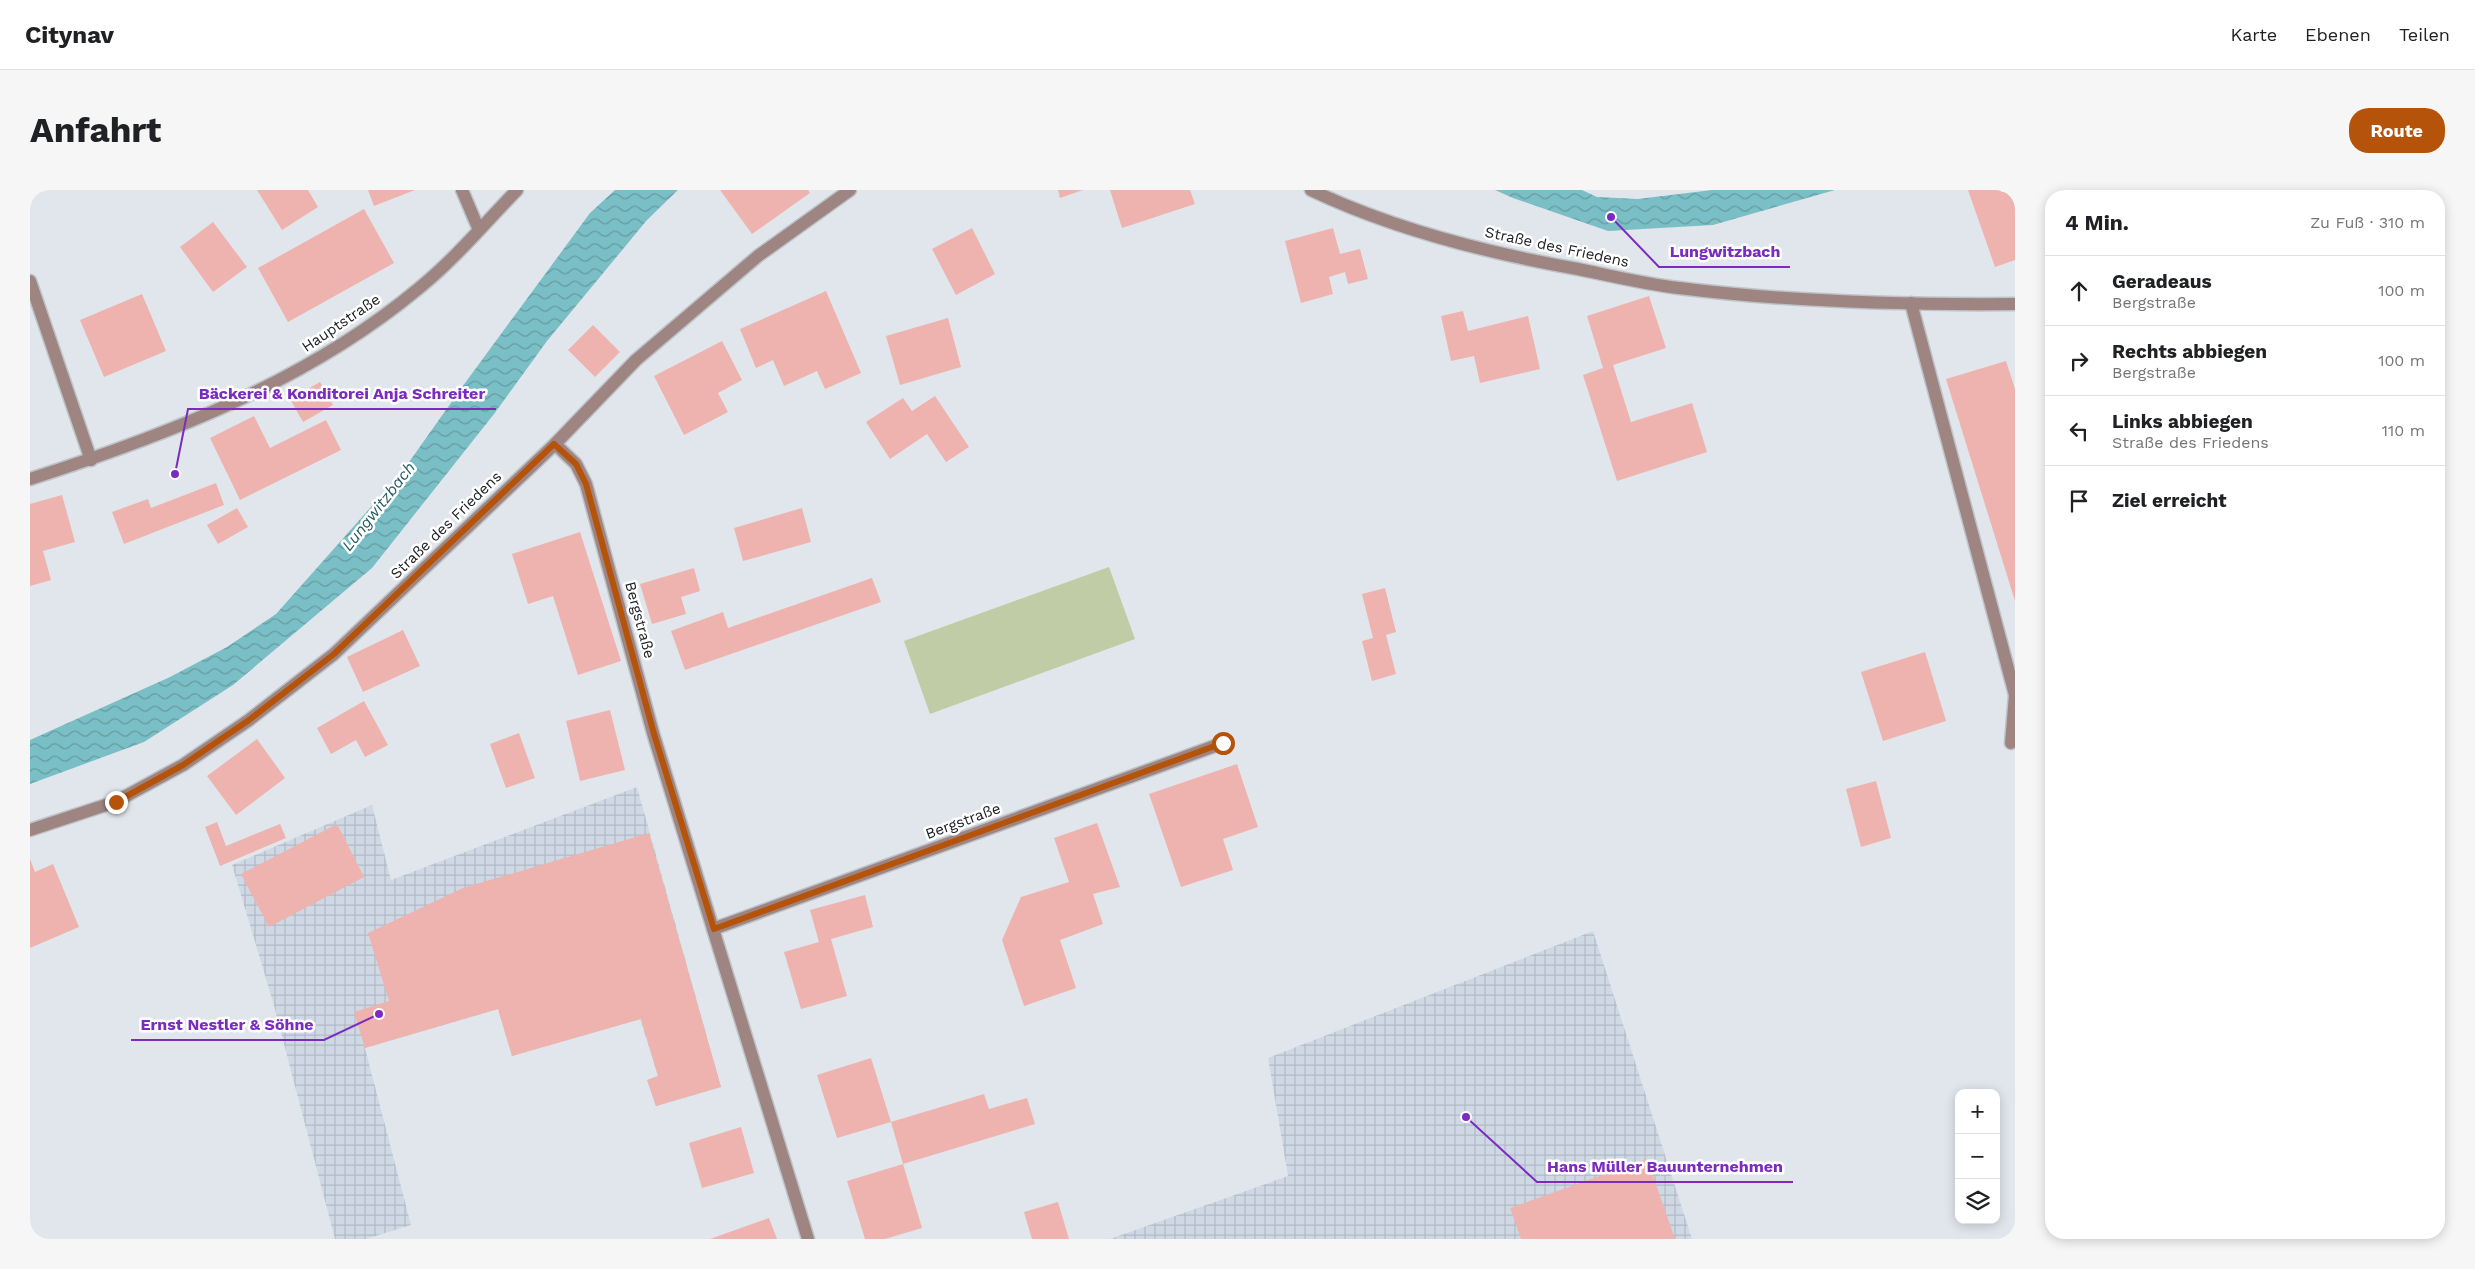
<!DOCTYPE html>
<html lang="de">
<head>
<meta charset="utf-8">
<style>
	:root { --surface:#fff; --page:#f6f6f6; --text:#202124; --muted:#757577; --line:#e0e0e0; --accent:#b45309 }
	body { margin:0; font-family:"Work Sans",sans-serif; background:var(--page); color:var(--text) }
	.controls { position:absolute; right:15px; bottom:15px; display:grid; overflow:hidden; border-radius:10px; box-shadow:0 2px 12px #0003 }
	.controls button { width:45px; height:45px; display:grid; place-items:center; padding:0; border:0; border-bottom:1px solid var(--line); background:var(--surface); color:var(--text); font:25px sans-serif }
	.stop { position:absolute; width:15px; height:15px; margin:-11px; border:4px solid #b45309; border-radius:50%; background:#fff }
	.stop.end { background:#b45309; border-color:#fff; box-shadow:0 1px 5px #0008 }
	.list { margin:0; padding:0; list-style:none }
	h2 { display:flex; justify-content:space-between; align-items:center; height:65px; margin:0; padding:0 20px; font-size:21px }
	h2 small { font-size:16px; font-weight:400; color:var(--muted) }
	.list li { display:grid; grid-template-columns:32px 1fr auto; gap:15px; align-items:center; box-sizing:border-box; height:70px; padding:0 20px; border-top:1px solid var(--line) }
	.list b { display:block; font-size:19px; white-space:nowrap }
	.list p { margin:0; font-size:16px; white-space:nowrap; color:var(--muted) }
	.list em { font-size:16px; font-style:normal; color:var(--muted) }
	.icon { flex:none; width:28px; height:28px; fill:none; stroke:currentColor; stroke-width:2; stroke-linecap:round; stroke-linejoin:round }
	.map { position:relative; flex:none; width:1985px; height:1049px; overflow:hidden; border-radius:20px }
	header { display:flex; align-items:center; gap:30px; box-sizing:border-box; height:70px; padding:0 25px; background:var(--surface); border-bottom:1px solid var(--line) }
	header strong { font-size:24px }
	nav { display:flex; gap:28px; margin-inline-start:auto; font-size:18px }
	.intro { display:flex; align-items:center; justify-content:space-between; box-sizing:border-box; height:120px; padding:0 30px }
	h1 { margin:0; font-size:35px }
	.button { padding:12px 22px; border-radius:20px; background:var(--accent); color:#fff; font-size:18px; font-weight:700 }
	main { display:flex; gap:30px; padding:0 30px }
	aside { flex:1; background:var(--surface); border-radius:20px; box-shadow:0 2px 12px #0003 }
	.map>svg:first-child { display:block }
	.industrial { fill:url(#industrial-grid) }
	.park { fill:#c0cca5 }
	.water { fill:url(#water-waves) }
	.building { fill:#eeb3ae }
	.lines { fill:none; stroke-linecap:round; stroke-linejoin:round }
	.service-casing { stroke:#bec3c8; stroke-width:15 }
	.minor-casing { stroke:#bec3c8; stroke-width:15 }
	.tertiary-casing { stroke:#bec3c8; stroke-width:15 }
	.service { stroke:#9e8582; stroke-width:12 }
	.minor { stroke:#9e8582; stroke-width:12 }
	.tertiary { stroke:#9e8582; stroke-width:12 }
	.route { stroke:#b45309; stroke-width:6 }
	.labels { text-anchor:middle; stroke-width:5; stroke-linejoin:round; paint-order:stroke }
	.street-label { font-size:15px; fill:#212225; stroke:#fff }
	.water-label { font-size:16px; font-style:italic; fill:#215c61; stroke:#fff }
	.leader { fill:none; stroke:#7b2cbf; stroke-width:2 }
	.callout-dot { fill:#7b2cbf; stroke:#fff; stroke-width:2 }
	.callout-label { font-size:16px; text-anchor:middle; font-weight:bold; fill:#7b2cbf; stroke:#fff; stroke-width:5; stroke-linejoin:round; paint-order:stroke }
</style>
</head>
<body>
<header>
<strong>Citynav</strong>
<nav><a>Karte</a><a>Ebenen</a><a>Teilen</a></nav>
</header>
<div class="intro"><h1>Anfahrt</h1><a class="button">Route</a></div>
<main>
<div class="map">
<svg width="1985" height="1049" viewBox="0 0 1985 1049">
	<defs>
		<pattern id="industrial-grid" width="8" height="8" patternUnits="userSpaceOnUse" patternTransform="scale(1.25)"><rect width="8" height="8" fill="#cfd9e5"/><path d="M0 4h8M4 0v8" fill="none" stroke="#b1bac4"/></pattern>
		<pattern id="water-waves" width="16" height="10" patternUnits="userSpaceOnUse" patternTransform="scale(1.25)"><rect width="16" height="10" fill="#7abfc5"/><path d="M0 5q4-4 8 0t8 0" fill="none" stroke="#649ba0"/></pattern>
	</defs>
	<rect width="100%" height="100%" fill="#e1e6ec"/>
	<!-- industrial -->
	<g class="industrial">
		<path d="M607,597L691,897L626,916L617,890L628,886L610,829L482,866L468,819L335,858L381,1035L336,1049H305L243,812L202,675L342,615L361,690Z"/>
		<path d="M1563,741L1662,1049H1080L1258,986L1238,868Z"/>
	</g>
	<!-- park -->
	<path class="park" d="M1079,377L1105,449L900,524L874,451Z"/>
	<!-- water -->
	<g class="water">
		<path d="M585,0H648L617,30L517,151L464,224L342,378L203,495L114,552L0,594V550L140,487L197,457L246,424L372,282L435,193L560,23Z"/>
		<path d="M1465,0H1552L1567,7L1608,9L1682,0H1805L1683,35L1578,41L1483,8Z"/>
	</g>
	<!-- building -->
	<g class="building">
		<path d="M227,0H278L288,17L252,40Z"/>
		<path d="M338,0H385L344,16Z"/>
		<path d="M690,0H778L780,3L722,44Z"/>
		<path d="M1028,0H1053L1030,8Z"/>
		<path d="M1080,0H1160L1165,14L1092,38Z"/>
		<path d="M1938,0H1971V2L1985,0V70L1965,77Z"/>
		<path d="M334,19L364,73L258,132L228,78Z"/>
		<path d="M183,32L217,77L183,102L150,57Z"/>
		<path d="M942,38L965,84L926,105L902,59Z"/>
		<path d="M1303,38L1310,64L1330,59L1338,89L1318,94L1315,82L1299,87L1303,104L1271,113L1255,51Z"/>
		<path d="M796,101L831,183L795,199L787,181L754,196L743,170L726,178L710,139Z"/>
		<path d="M112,104L136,161L74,187L50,130Z"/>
		<path d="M1619,106L1636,158L1583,175L1601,232L1662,213L1677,262L1587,291L1553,185L1573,178L1557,126Z"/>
		<path d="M1433,121L1438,141L1498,126L1510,179L1450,193L1444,166L1421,171L1411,126Z"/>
		<path d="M918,128L931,177L870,195L856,146Z"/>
		<path d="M563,135L590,162L565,187L538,160Z"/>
		<path d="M692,151L712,190L688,203L698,222L654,245L624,186Z"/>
		<path d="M1976,171L1985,199V411L1916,189Z"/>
		<path d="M290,192L303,215L273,232L260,209Z"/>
		<path d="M905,206L939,257L916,272L897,244L860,269L836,232L873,208L882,221Z"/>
		<path d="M224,226L240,258L296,230L311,260L210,310L180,248Z"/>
		<path d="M186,293L194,315L94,354L82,322L118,309L121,318Z"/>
		<path d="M32,305L45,352L13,361L21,390L0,396V314Z"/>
		<path d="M207,318L218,337L188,354L177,335Z"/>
		<path d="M772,318L781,352L713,371L704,338Z"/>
		<path d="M550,342L591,471L548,485L523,406L498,414L482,364Z"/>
		<path d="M664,378L670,401L651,407L656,424L622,434L610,394Z"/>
		<path d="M842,388L851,412L655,480L641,441L693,422L698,438Z"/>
		<path d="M1355,398L1366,442L1356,445L1366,484L1342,491L1332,451L1343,448L1332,404Z"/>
		<path d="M373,440L390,476L333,502L317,467Z"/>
		<path d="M1895,462L1916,531L1853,551L1831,482Z"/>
		<path d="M334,511L358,555L335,567L326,550L301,564L287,538Z"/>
		<path d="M580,520L595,580L550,591L536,531Z"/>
		<path d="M489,543L505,588L476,598L460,554Z"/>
		<path d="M227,549L255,588L206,625L177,586Z"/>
		<path d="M1207,574L1228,637L1193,649L1203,680L1151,697L1119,604Z"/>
		<path d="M1846,591L1861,648L1831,657L1816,599Z"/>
		<path d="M187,632L196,656L250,634L256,648L190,676L175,637Z"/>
		<path d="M1067,633L1090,697L1063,704L1073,734L1030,750L1046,798L994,816L972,750L991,707L1039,692L1024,648Z"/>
		<path d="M307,634L334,687L239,737L211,684Z"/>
		<path d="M619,643L691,897L626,916L617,890L628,886L611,829L482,866L468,819L335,858L324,822L359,811L338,743L433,698Z"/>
		<path d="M0,669L5,682L23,674L49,737L0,758Z"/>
		<path d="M835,705L843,737L801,749L817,806L771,819L754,762L789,752L780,720Z"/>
		<path d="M841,868L861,932L807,948L787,885Z"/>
		<path d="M954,904L959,919L997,908L1005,934L873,974L861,932Z"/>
		<path d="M711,937L724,983L672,998L659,953Z"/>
		<path d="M1617,969L1645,1049H1491L1480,1018Z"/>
		<path d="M873,974L892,1038L855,1049H835L817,991Z"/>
		<path d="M1028,1012L1039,1049H1002L994,1022Z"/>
		<path d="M739,1028L747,1049H680Z"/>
	</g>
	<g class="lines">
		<!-- service casing -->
		<g class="service-casing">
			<g id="service">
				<path d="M432,0L449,40"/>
				<path d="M0,91L61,270"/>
				<path d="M1881,113L1985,505L1981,553"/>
			</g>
		</g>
		<!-- minor casing -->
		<g class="minor-casing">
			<g id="minor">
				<path d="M1281,0C1365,40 1457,63 1548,79C1582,86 1615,94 1649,98C1760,112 1873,115 1985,114"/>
				<path d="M525,254L546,274L556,294L623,543L778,1049"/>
				<path d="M0,640L85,612L153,575L219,530L304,464L525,254L606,170L728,66L820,0"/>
				<path d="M683,739L1193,553"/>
			</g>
		</g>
		<!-- tertiary casing -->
		<g class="tertiary-casing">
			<path id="tertiary" d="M0,289C137,245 276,192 388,99C424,70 455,33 487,0"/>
		</g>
		<!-- service -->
		<use href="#service" class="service"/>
		<!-- minor -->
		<use href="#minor" class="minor"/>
		<!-- tertiary -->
		<use href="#tertiary" class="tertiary"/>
	</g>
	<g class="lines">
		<!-- route -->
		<path class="route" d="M86,612L153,575L219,530L304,464L524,254L546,274L556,294L624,544L684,739L1193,553"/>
	</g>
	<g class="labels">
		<!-- street labels -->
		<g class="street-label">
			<text transform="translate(1527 57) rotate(12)" y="5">Straße des Friedens</text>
			<text transform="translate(311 133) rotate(-34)" y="5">Hauptstraße</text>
			<text transform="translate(416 335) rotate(-44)" y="5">Straße des Friedens</text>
			<text transform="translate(610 430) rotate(75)" y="5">Bergstraße</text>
			<text transform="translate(933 631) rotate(-20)" y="5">Bergstraße</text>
		</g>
		<!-- water labels -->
		<g class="water-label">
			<text transform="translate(348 316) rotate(-52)" y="6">Lungwitzbach</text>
		</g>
	</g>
	<!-- callouts -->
	<path class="leader" d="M1581 27L1629 77H1760M145 284L158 219H466M349 824L294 850H101M1436 927L1507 992H1763"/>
	<g class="callout-dot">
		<circle cx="1581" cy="27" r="5"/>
		<circle cx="145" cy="284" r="5"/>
		<circle cx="349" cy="824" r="5"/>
		<circle cx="1436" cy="927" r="5"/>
	</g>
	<g class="callout-label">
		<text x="1695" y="67">Lungwitzbach</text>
		<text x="312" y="209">Bäckerei &amp; Konditorei Anja Schreiter</text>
		<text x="197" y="840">Ernst Nestler &amp; Söhne</text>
		<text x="1635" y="982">Hans Müller Bauunternehmen</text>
	</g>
</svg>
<div class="controls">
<button>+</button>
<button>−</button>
<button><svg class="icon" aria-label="layers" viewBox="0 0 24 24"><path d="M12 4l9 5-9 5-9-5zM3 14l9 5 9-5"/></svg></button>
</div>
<div class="stop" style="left:1193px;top:553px"></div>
<div class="stop end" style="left:86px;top:612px"></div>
</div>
<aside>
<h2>4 Min.<small>Zu Fuß · 310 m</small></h2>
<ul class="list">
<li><svg class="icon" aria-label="ahead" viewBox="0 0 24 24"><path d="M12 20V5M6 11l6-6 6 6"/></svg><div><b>Geradeaus</b><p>Bergstraße</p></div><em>100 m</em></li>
<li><svg class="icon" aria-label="right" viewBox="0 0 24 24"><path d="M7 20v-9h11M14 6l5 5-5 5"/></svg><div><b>Rechts abbiegen</b><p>Bergstraße</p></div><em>100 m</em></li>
<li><svg class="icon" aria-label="left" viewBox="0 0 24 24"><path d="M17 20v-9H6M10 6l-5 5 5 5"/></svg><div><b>Links abbiegen</b><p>Straße des Friedens</p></div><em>110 m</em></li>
<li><svg class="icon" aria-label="arrive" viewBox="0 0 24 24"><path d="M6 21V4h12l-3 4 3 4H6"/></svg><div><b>Ziel erreicht</b></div></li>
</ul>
</aside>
</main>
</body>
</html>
